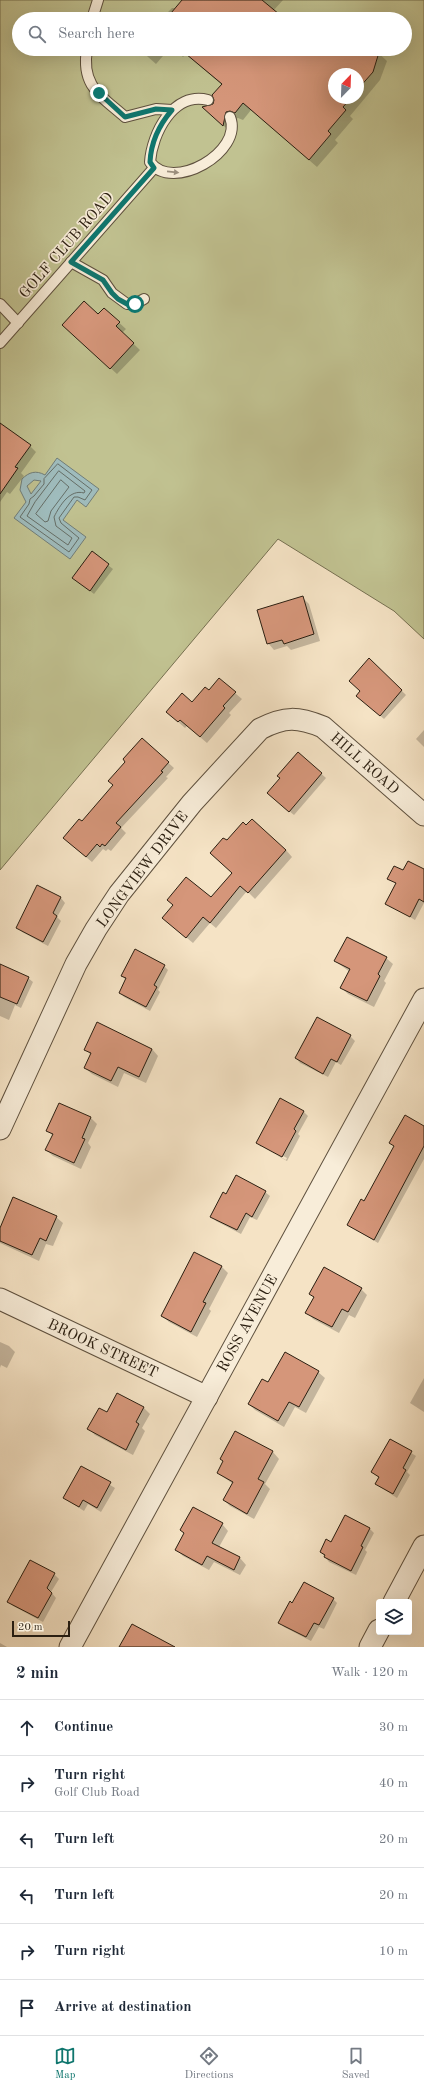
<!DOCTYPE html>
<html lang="en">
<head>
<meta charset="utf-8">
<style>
	:root { --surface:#fff; --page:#f2f2f3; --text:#1f2937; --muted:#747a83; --line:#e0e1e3; --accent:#0f766e }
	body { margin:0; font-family:"Old Standard TT",serif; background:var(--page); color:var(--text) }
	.controls { position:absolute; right:12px; bottom:12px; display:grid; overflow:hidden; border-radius:4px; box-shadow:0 4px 16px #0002 }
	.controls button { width:36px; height:36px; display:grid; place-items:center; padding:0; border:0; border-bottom:1px solid var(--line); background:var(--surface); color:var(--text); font:20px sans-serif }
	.compass { position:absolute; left:328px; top:68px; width:36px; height:36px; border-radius:50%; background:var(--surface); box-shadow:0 4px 16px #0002; rotate:23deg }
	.scale { position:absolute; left:12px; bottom:10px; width:58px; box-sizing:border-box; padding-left:4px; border:2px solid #2b1f11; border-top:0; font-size:11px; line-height:14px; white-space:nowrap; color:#2b1f11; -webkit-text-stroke:3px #f8edd9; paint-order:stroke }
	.stop { position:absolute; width:12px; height:12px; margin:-9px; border:3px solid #0f766e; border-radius:50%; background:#fff }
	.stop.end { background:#0f766e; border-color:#fff; box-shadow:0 1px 4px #0008 }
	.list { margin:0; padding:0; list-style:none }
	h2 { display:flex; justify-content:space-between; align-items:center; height:52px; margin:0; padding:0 16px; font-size:17px }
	h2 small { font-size:13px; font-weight:400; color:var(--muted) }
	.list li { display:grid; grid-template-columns:26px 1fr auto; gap:12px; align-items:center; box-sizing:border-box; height:56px; padding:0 16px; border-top:1px solid var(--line) }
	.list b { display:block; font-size:15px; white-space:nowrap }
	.list p { margin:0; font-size:13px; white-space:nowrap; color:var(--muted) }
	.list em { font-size:13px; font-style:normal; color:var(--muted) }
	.icon { flex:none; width:22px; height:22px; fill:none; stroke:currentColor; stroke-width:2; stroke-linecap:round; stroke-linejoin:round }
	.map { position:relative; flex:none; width:424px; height:1647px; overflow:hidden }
	.search { position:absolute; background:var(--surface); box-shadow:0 4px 16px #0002; left:12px; right:12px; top:12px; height:44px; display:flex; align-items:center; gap:10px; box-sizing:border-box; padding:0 14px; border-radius:22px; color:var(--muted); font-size:15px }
	.sheet { height:388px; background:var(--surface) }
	nav { display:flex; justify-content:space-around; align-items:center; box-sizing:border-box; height:56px; border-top:1px solid var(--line); background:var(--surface); font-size:11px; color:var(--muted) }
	nav a { display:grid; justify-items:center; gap:2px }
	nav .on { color:var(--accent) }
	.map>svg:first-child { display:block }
	.green { fill:#c1c291; stroke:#767051; fill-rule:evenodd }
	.water { fill:#9fbcbd; stroke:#717d78; fill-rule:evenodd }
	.shadow { fill:#0003; fill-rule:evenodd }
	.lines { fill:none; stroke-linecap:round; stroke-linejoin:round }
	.shore { stroke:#656e67; stroke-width:1 }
	.building { fill:#d5967a; stroke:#2b1f11 }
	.lane-casing { stroke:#5e503e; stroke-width:12 }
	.street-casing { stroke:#5e503e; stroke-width:23 }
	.lane { stroke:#f8edd9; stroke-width:10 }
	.street { stroke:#f8edd9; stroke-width:21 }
	.oneway { fill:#9c907f }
	.route { stroke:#0f766e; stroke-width:5 }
	.labels { text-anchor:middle; stroke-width:3.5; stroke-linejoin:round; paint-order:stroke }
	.street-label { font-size:15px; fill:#2b1f11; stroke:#f8edd9 }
</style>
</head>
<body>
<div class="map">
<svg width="424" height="1647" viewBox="0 0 424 1647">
	<rect width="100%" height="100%" fill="#f5e3c5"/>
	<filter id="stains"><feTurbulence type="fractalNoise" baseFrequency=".005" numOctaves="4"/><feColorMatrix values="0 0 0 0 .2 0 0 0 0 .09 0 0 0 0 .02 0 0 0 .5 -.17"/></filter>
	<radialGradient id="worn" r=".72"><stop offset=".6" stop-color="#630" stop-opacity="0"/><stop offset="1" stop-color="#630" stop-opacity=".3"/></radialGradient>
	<!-- green -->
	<path class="green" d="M0,0H424V639L394,611L278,539L0,870ZM19,19H405V49H19ZM334,74H358V98H334Z"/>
	<!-- water -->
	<path class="water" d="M57,458L99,489L86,507L77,500L63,520L86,537L70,559L14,518L26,502L20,490L22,479C29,472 36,470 45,475ZM34,480L41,481L31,494L27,486Z"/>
	<!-- shadow -->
	<g class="shadow">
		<path d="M184,0H283L273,11L283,19H161L172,8H177Z"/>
		<path d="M139,49H169L156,64Z"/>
		<path d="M174,49H374L387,61L380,80L350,116L353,119L335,140L338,143L317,167L251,110L243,120L238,118L233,120L231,132L211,115L222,85L186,54L183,57ZM334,74H358V98H334Z"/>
		<path d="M104,309L126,329L122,333L140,350L117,374L70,331L98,316Z"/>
		<path d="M0,434L30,446L36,452L21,473L24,476L10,494L7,492L0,502Z"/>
		<path d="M92,553L113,569L94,594L74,578Z"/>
		<path d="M302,597L309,604L320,641L291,650L287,646L274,650L268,643Z"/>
		<path d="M369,659L406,695L384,719L362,700V691Z"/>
		<path d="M209,691L235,693L242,699L229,713L231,715L207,743L187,726L185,728L167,712L192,703Z"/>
		<path d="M424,730V747L416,739Z"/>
		<path d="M142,739L174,768L166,777L168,778L121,828L126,833L111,851L108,849L106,851L103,849L92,862L69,843L82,823L114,786L127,762Z"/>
		<path d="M298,753L326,778L294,815L272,797L281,778Z"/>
		<path d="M227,842L286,850L292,857L255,899L247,891L216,928L210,923L193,943L170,924L174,906L168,900L211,898L233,873Z"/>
		<path d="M424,870V903L415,920L387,903L397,885L389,878L403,872Z"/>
		<path d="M38,886L61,898L65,903L57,917L61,921L48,946L22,932L18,927Z"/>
		<path d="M386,958L393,964L384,981L386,983L374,1007L348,994L342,988L350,972L335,961Z"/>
		<path d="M0,965L28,978L33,982L21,1008L15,1005L9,1020L0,1016Z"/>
		<path d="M164,966L168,970L158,990L160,992L150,1011L124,997L120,993L126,980L122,976Z"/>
		<path d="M98,1023L152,1049L158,1056L146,1083L124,1073L118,1087L92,1074L85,1068L91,1055L85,1049Z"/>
		<path d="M350,1036L355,1041L341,1065L336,1062L328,1077L300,1063L296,1058Z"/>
		<path d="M303,1111L308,1116L298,1134L300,1136L287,1161L262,1147L286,1160L287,1158L261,1145V1147L258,1143Z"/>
		<path d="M91,1118L97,1124L88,1143L91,1147L81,1169L53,1156L46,1150L53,1136L48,1131Z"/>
		<path d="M424,1127V1159L378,1243L348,1225L365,1202L395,1147L391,1143Z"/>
		<path d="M265,1192L270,1196L257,1220L250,1217L241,1234L216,1221L212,1216L227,1195Z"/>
		<path d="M56,1217L63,1223L53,1246L46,1244L39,1261L0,1243V1230Z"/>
		<path d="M195,1253L222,1267L228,1273L209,1309L211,1311L197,1337L169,1322L162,1316Z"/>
		<path d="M361,1289L367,1295L355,1318L349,1315L339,1333L313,1319L307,1312Z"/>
		<path d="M0,1342L9,1346L15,1352L7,1368L1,1365L0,1368Z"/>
		<path d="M318,1372L325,1378L306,1413L295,1407L284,1427L255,1410L249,1404L268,1384Z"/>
		<path d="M424,1378V1412L410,1403Z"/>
		<path d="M144,1408L150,1414L142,1428L145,1431L133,1455L95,1435L89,1429L107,1413Z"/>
		<path d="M236,1432L273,1452L279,1459L265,1484L270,1489L254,1519L230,1506L224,1500L233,1484L218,1473Z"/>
		<path d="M390,1440L416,1456L407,1472L410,1475L397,1498L376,1484L379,1478L372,1472Z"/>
		<path d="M81,1467L115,1488L101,1512L88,1504L84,1511L64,1498Z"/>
		<path d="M222,1524L228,1531L219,1547L240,1558L246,1565L240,1575L214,1562L209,1570L183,1556L177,1550L185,1534L181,1530Z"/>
		<path d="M369,1528L374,1533L365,1550L367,1552L356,1575L329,1562L321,1552L332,1543Z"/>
		<path d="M30,1561L54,1574L59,1579L51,1592L56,1598L43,1622L13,1606L9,1602Z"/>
		<path d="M333,1599L337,1603L324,1629L319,1627L311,1641L284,1627L280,1622L293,1604Z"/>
		<path d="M0,1643L7,1647H0Z"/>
	</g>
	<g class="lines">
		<!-- shore -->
		<g class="shore">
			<path d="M58,464L92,490L85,500L78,497H74L59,518L61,523L79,538L69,552L20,517L29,504L30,499L34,496L44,484V479Z"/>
			<path d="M59,471L85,491L84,493C70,489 60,505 54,517L56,526L72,538L68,545L27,516L35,502Z"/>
			<path d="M61,480L69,487L51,511L48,521L45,522L36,514Z"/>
		</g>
	</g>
	<!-- building -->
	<g class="building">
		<path d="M182,0H262L285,19H166Z"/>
		<path d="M180,49H380L373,72L358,89V74H334V98H351L343,107L346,110L328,131L331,134L309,160L243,103L235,113L230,111L226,112L223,126L202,107L213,104L214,100L212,95L222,84Z"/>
		<path d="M84,301L98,314L104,308L120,322L116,326L134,343L110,369L62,325Z"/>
		<path d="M0,423L31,445L15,467L18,468L0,494Z"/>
		<path d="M92,551L109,564L90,591L72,578Z"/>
		<path d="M303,596L314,634L284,644L282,640L267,644L257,610Z"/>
		<path d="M369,658L402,690L380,716L356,696L360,691L349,681Z"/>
		<path d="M219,678L236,692L223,706L225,708L200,737L180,720L178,722L166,712L182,693L192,702L205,687L209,690Z"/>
		<path d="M142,738L169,762L161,771L163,772L116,823L121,827L105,846L102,844L100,847L97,844L86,857L63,838L79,819L82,821L113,785L108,781L125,762L123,759Z"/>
		<path d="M298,752L322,773L289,812L267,793L280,778L277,776Z"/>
		<path d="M252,819L286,850L248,893L240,886L210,923L203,917L186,938L162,918L173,905L167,900L186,877L211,897L232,873L210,853L223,838L227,840L243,822L246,825Z"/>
		<path d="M408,861L424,869V902L419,899L410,917L385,904L396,883L387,879L394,866L403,870Z"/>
		<path d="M37,885L61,897L53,913L57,916L43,942L16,928Z"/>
		<path d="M347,937L387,957L378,974L380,976L367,1001L340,988L350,969L334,961Z"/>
		<path d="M135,949L165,965L154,985L157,987L146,1007L119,993L126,978L121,976Z"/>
		<path d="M0,964L29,977L17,1004L0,997Z"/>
		<path d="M317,1017L351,1035L337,1062L331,1059L323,1074L295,1058Z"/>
		<path d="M97,1022L152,1049L139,1077L118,1067L111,1081L84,1068L91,1053L84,1050Z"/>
		<path d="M280,1098L304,1111L294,1129L296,1131L282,1157L256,1143Z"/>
		<path d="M59,1103L91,1117L82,1138L85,1139L74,1163L45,1150L53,1134L46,1131Z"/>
		<path d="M405,1115L424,1126V1146L374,1240L347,1225L361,1199L364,1201L394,1146L389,1143Z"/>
		<path d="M236,1175L266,1191L252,1217L246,1213L237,1230L210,1217L223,1192L226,1194Z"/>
		<path d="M13,1197L57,1216L46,1241L40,1238L32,1255L0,1241V1228Z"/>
		<path d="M194,1252L222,1266L203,1302L206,1303L191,1332L161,1316Z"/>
		<path d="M324,1267L362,1288L348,1312L342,1309L332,1327L305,1313L314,1297L309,1294Z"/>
		<path d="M285,1352L319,1371L299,1407L289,1402L278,1421L248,1404L262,1379L268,1382Z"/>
		<path d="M117,1393L144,1407L136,1422L139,1424L126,1450L87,1429L99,1408L107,1412Z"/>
		<path d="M235,1431L273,1451L258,1479L264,1482L247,1514L223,1500L233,1482L217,1473L223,1461L220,1459Z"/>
		<path d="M390,1439L412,1451L403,1468L406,1470L393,1494L375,1484L379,1477L371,1472Z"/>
		<path d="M81,1466L111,1482L97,1508L83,1500L79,1507L63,1498Z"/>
		<path d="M193,1507L223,1523L212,1543L240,1557L234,1570L207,1556L202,1565L175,1550L184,1533L180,1530Z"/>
		<path d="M345,1515L370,1528L361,1546L363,1547L351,1571L324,1557L325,1555L320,1552L326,1539L331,1542Z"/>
		<path d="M30,1560L55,1573L47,1588L52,1593L38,1618L7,1602Z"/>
		<path d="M304,1582L334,1598L319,1625L314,1623L306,1637L278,1623L290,1601L292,1603Z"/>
		<path d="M132,1624L175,1647H119Z"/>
	</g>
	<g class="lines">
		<!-- lane casing -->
		<g class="lane-casing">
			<g id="lane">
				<path d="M92,19L98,0"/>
				<path d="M87,49C81,86 100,95 125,117L156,109L172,110"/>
				<path d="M208,100C173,91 152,134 150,162C172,193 244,152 230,117"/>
				<path d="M71,262L103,280L112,293L127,304H135L144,299"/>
				<path d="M0,304L18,323"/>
				<path d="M0,343L154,168"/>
			</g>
		</g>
		<!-- street casing -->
		<g class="street-casing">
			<g id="street">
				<path d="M0,1129L76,964L96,929L119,894L192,803L260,729C285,716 298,717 323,727L424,815"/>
				<path d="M0,1299L207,1397"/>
				<path d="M394,1602L424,1546"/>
				<path d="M70,1647L424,999"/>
				<path d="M370,1647L379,1630"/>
			</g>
		</g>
		<!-- lane -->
		<use href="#lane" class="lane"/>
		<!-- street -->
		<use href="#street" class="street"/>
	</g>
	<!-- one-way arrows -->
	<defs><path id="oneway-solid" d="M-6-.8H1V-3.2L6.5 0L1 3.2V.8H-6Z"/></defs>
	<use class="oneway" href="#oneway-solid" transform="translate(173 172) rotate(6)"/>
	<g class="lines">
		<!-- route -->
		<path class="route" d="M99,93L125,117L156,109L172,110C159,125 151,142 150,162L154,168L71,262L103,280L112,293L118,299L127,304H135"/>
	</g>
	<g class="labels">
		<!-- street labels -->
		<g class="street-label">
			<text transform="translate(66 245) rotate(-49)" y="5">GOLF CLUB ROAD</text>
			<text transform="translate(365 763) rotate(41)" y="5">HILL ROAD</text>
			<text transform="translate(142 869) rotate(-53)" y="5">LONGVIEW DRIVE</text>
			<text transform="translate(247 1323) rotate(-61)" y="5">ROSS AVENUE</text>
			<text transform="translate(103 1348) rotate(25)" y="5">BROOK STREET</text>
		</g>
	</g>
	<rect width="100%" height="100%" filter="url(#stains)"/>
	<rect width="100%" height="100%" fill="url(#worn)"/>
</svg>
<div class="controls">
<button><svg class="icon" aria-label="layers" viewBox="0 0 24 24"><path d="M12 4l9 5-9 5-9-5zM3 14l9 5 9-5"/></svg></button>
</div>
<svg class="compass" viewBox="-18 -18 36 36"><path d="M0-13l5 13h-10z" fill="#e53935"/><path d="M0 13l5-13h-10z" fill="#747a83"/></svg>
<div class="scale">20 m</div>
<div class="stop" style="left:135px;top:304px"></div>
<div class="stop end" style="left:99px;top:93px"></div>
<div class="search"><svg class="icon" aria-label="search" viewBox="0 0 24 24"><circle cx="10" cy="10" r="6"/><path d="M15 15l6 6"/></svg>Search here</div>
</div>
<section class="sheet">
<h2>2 min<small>Walk · 120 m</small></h2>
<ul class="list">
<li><svg class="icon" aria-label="ahead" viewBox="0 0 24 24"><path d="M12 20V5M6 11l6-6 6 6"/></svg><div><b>Continue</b></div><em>30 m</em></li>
<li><svg class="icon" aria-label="right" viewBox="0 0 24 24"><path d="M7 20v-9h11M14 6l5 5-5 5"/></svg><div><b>Turn right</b><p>Golf Club Road</p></div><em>40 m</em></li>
<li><svg class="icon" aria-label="left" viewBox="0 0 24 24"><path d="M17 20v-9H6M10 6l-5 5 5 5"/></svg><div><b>Turn left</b></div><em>20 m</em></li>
<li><svg class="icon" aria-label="left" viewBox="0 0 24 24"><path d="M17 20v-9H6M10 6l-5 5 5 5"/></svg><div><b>Turn left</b></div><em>20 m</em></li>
<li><svg class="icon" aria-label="right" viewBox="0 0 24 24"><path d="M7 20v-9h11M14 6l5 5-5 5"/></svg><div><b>Turn right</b></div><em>10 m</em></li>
<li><svg class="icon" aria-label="arrive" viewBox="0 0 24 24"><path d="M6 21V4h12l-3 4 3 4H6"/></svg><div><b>Arrive at destination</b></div></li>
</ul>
</section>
<nav>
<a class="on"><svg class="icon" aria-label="map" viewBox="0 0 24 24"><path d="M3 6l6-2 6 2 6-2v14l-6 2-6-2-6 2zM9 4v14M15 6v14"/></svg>Map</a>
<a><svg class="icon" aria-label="directions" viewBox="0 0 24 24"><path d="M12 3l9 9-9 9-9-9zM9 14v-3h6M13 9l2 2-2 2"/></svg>Directions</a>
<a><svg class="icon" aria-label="saved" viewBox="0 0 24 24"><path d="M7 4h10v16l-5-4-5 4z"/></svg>Saved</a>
</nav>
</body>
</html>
